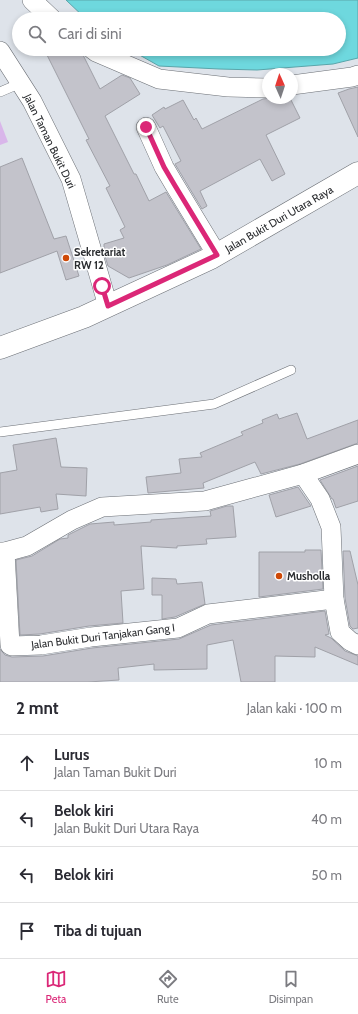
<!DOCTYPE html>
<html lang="id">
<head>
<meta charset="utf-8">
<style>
	:root { --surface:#fff; --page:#f2f2f3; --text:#2b2b33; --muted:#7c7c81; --line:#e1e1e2; --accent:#db2777 }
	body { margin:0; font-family:Cabin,sans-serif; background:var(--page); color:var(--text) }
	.compass { position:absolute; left:262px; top:68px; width:36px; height:36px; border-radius:50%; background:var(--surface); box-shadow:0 2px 6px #0003; rotate:357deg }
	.stop { position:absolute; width:12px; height:12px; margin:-9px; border:3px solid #db2777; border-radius:50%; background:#fff }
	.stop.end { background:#db2777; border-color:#fff; box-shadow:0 1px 4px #0008 }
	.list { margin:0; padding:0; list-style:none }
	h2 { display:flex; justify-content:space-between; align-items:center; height:52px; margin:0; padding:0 16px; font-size:17px }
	h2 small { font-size:13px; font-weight:400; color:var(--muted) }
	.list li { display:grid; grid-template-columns:26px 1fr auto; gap:12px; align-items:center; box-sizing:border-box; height:56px; padding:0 16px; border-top:1px solid var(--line) }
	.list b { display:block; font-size:15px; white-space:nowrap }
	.list p { margin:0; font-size:13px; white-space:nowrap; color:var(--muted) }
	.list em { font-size:13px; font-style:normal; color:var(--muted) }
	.icon { flex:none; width:22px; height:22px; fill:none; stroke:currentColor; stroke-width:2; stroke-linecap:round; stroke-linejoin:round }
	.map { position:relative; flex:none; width:358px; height:682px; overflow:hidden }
	.search { position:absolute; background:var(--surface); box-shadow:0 2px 6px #0003; left:12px; right:12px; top:12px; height:44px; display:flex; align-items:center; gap:10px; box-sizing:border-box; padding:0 14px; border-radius:22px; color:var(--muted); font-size:15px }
	.sheet { height:276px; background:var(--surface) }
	nav { display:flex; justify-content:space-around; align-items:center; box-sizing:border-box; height:56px; border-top:1px solid var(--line); background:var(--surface); font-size:11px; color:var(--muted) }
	nav a { display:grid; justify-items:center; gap:2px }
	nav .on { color:var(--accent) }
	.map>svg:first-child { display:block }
	.green { fill:#d9b6ea }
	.water { fill:#6ed8de; stroke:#5aa5aa }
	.building { fill:#c3c3cb; stroke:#a0a1a8 }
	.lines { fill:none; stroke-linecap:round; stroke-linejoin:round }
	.lane-casing { stroke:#6b6f75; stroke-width:10 }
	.street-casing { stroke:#6b6f75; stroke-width:20 }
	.secondary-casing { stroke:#6b6f75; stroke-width:23 }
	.lane { stroke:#fff; stroke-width:9 }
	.street { stroke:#fff; stroke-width:19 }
	.secondary { stroke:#fff; stroke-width:22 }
	.route { stroke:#db2777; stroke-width:5 }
	.poi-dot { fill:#cf4907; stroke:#fff; stroke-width:1.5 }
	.labels { text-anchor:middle; stroke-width:3; stroke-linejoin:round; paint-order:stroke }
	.street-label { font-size:11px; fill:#2b2d30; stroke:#fff }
	.poi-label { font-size:11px; font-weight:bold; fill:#2b2d30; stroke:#fff; text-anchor:start }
</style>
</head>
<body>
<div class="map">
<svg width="358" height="682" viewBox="0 0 358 682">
	<rect width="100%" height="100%" fill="#dee3ea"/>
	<!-- green -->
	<path class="green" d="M0,121L8,142L0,145Z"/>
	<!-- water -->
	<path class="water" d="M66,0H358V58L333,64L257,70L219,69L159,66L129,49H339V19H86Z"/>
	<!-- building -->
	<g class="building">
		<path d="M44,49H80L100,89L122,75L130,78L140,94L105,116L134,174H136L149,201L166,192L201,249L167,265L129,278L108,266L104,253V244L124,238L120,230L125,227L106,188L110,186L86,140L89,139Z"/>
		<path d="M358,87V137L338,93L349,89Z"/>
		<path d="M272,98H290L300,118L266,135L285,174L272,181L260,159L200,191L207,206L202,209L175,164L181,161L163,126L160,128L152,115L164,107L165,109L183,100L194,120L196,118L202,129L263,99Z"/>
		<path d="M22,158L54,239L66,236L79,276L66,280L57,251L0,273V167Z"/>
		<path d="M297,413L307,439L358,420V443L300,464L261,474L255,462L203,483L204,488L148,493L146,477L181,473L179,459L202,457L200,453L243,435L241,432L263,423L262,420L277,414L279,419Z"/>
		<path d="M56,438L61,467L87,468L86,496L56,494L58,509L41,512L40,507L0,514V473L17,470L13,445Z"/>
		<path d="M358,466V501L336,508L333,499H332L320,480Z"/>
		<path d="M298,487L311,506L276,517L269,495Z"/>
		<path d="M227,506H233L236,537L206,539L207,544L177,546V548L141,546L144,589L121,591L123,623L89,626L40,634L20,635L16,560L32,556L60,539L68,538V535L90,524L114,522V525L151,522V520L211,516L210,511Z"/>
		<path d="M305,550H321L323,589L259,597V552H305Z"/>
		<path d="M343,551H350L358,585V628L353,629L350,626L345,598Z"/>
		<path d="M152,578L176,579L177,584L202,582L205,604L175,617L162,619V595H152Z"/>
		<path d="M325,611L329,634L325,635L331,638L345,651L358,656V665L315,647V657L275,656V682H241L233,640L207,645V669L154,670V664L118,668L119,680L88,682H0V649L5,655L12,657L43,656L92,648L179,639L211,625Z"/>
	</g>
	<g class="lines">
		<!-- lane casing -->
		<g class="lane-casing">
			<g id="lane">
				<path d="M0,92L21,83"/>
				<path d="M0,432L214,404L291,370"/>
			</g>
		</g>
		<!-- street casing -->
		<g class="street-casing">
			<g id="street">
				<path d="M32,0L52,19"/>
				<path d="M92,49L96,52L159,79L228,87L268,88"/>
				<path d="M0,51L32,101L71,179L108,306"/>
				<path d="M292,85L352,77L358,75"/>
				<path d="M146,127L164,167L174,184L217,255"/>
				<path d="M303,474L320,499L331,527L334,599L340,632L350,641L358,645"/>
				<path d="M0,552H5L27,546L72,520L102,507L205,501L303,474L358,454"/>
				<path d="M5,552L10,645L12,646L41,645L91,637L178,628L208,614L334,599"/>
			</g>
		</g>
		<!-- secondary casing -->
		<g class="secondary-casing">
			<path id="secondary" d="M0,348L84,317L211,258L358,173"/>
		</g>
		<!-- lane -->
		<use href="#lane" class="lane"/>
		<!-- street -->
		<use href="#street" class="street"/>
		<!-- secondary -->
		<use href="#secondary" class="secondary"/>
	</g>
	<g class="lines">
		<!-- route -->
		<path class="route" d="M102,286L108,306L217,255L174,184L164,167L146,127"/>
	</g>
	<!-- markers -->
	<g class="poi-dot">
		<circle cx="66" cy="258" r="4"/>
		<circle cx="279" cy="576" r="4"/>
	</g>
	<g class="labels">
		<!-- street labels -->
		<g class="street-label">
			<text transform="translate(50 141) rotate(64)" y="4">Jalan Taman Bukit Duri</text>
			<text transform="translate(279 219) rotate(-30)" y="4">Jalan Bukit Duri Utara Raya</text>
			<text transform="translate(103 636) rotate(-7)" y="4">Jalan Bukit Duri Tanjakan Gang I</text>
		</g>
		<!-- poi labels -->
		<g class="poi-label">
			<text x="74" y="256">Sekretariat<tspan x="74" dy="13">RW 12</tspan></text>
			<text x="287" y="580">Musholla</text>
		</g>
	</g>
</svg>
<svg class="compass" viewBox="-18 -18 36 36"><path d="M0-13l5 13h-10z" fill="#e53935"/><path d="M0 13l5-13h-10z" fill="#7c7c81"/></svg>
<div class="stop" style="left:102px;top:286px"></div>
<div class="stop end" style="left:146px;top:127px"></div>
<div class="search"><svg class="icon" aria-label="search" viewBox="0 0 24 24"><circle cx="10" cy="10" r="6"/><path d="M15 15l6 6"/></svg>Cari di sini</div>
</div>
<section class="sheet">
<h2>2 mnt<small>Jalan kaki · 100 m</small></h2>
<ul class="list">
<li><svg class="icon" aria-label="ahead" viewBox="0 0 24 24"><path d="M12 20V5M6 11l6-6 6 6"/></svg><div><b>Lurus</b><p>Jalan Taman Bukit Duri</p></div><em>10 m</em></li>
<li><svg class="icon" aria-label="left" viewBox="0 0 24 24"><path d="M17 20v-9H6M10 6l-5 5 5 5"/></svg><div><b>Belok kiri</b><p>Jalan Bukit Duri Utara Raya</p></div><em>40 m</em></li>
<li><svg class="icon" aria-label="left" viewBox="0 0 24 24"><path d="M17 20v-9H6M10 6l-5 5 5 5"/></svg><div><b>Belok kiri</b></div><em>50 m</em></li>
<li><svg class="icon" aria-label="arrive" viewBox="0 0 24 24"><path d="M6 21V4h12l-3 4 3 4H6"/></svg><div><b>Tiba di tujuan</b></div></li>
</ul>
</section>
<nav>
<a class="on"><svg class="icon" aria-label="map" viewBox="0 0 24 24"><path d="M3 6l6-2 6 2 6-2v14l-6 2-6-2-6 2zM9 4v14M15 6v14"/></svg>Peta</a>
<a><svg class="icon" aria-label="directions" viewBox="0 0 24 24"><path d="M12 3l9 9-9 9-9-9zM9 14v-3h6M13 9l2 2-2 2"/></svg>Rute</a>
<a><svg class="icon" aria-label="saved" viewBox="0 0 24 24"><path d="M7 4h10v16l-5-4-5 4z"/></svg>Disimpan</a>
</nav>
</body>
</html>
